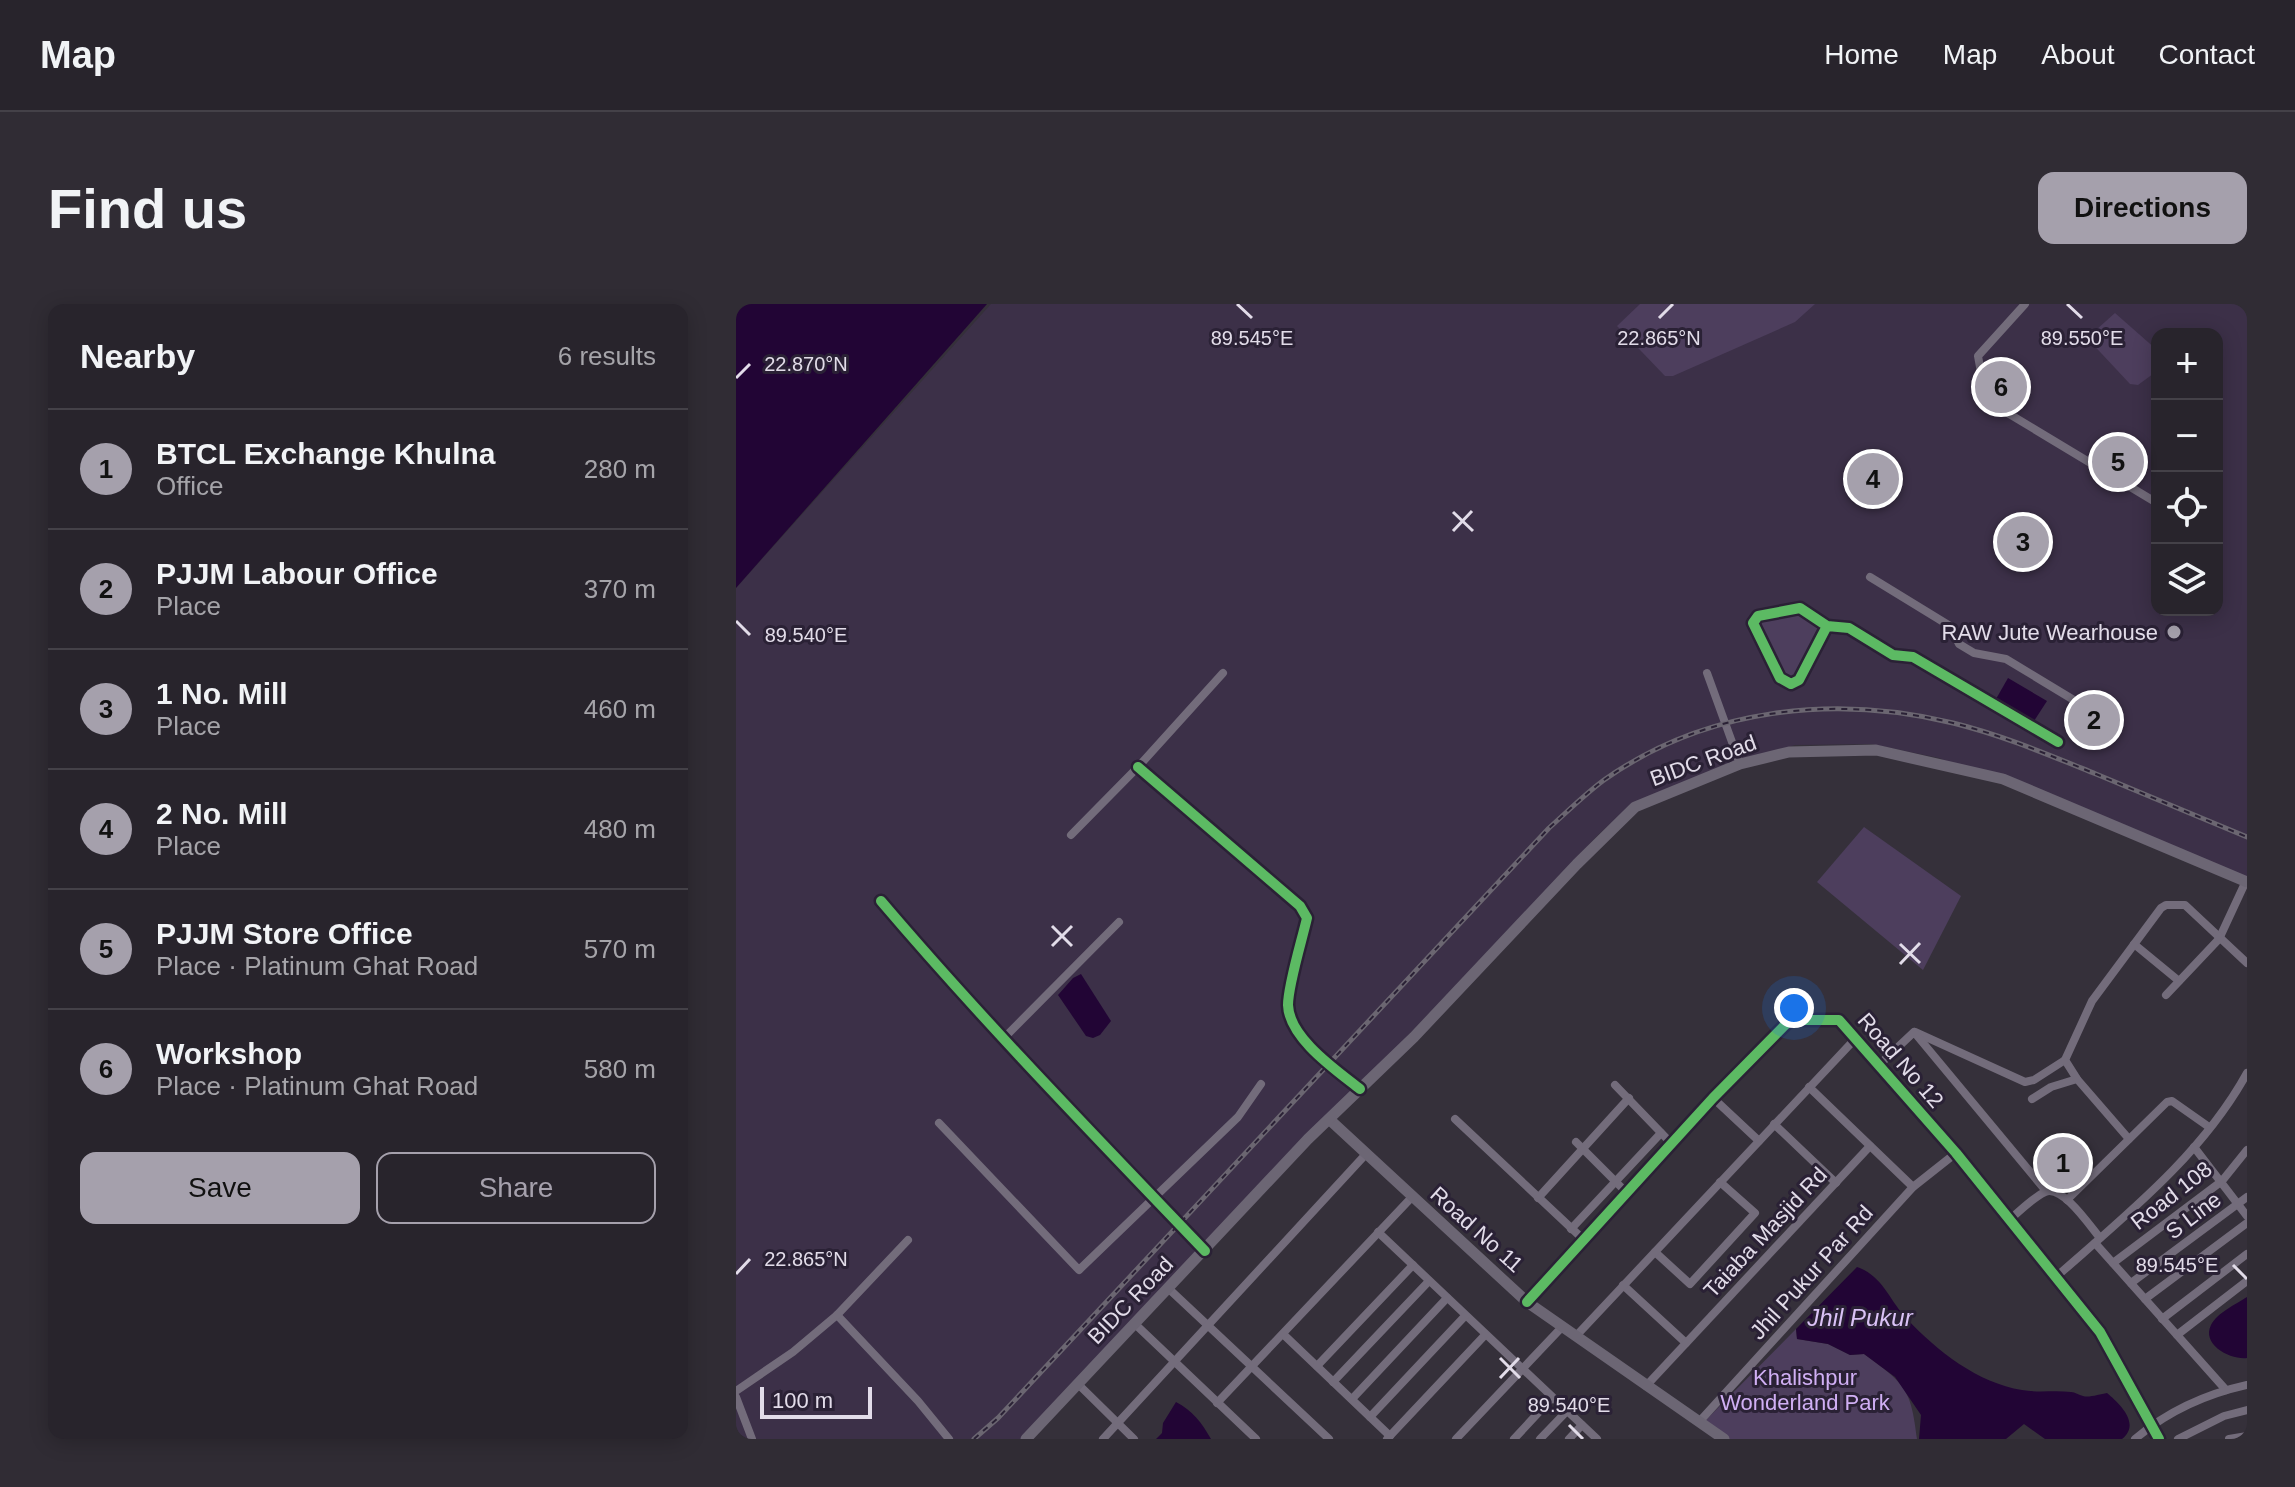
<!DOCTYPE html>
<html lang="en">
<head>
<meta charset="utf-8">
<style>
	:root { --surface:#28242c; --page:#302c34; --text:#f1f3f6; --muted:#a5a4a9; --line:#444148; --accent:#a5a0ac }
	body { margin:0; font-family:Helvetica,sans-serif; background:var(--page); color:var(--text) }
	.controls { position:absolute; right:24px; top:24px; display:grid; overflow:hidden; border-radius:16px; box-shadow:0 4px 20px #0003 }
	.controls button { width:72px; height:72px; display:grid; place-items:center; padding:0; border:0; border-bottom:2px solid var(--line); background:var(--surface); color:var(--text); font:40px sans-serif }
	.scale { position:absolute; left:24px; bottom:20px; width:112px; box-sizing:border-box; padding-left:8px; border:4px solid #e2dce9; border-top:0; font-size:22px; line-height:28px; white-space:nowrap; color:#e2dce9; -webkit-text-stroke:6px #2a2135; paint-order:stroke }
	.you { position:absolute; left:1058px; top:704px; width:28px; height:28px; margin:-20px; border:6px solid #fff; border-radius:50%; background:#1a73e8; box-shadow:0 0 0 12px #1a73e833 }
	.badge { display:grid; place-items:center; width:52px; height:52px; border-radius:50%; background:var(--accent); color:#111; font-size:26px; font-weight:700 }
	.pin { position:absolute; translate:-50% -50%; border:4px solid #fff; box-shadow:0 2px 8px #0006 }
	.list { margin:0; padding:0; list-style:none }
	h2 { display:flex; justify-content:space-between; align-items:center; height:104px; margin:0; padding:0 32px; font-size:34px }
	h2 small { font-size:26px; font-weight:400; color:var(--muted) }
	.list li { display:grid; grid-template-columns:52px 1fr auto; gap:24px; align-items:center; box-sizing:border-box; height:120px; padding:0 32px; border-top:2px solid var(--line) }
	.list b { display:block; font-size:30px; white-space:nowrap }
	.list p { margin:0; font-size:26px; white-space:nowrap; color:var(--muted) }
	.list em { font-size:26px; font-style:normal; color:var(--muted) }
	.actions { display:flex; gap:16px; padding:24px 32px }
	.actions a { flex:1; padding:18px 0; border:2px solid var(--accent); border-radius:16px; text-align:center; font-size:28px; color:var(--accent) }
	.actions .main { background:var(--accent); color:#111 }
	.icon { flex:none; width:44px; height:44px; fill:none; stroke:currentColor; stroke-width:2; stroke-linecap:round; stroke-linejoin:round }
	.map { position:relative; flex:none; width:1511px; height:1135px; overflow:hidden; border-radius:16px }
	header { display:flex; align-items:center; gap:48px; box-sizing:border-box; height:112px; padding:0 40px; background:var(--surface); border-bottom:2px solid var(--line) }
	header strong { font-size:38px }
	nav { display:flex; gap:44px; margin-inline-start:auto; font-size:28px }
	.intro { display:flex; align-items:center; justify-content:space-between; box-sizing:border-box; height:192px; padding:0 48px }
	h1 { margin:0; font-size:56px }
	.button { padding:20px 36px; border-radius:16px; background:var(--accent); color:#111; font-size:28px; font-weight:700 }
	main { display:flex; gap:48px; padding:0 48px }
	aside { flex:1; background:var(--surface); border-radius:16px; box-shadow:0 4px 20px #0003 }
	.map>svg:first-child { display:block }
	.built { fill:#3c3048; fill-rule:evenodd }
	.green { fill:#4d3e5d }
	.water { fill:#220535 }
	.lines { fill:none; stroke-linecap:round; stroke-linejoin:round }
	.street { stroke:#736c7b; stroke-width:8 }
	.secondary { stroke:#6c6674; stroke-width:11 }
	.rail-casing { stroke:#6b6671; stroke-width:5 }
	.rail { stroke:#2a2135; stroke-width:2; stroke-dasharray:6; stroke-linecap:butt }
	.cycleway-casing { stroke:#2a2135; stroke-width:15 }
	.cycleway { stroke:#5cba63; stroke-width:10 }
	.ticks { fill:none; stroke:#e2dce9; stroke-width:3 }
	.poi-dot { fill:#a5a0ac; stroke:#2a2135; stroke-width:3 }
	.labels { text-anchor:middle; stroke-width:6; stroke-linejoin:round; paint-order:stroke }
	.poi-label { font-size:22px; fill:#e2dce9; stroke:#2a2135; text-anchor:end }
	.street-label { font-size:22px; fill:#e2dce9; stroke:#2a2135 }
	.park-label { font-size:22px; fill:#d0aff4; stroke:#2a2135 }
	.water-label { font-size:24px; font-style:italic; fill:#dac2f6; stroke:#2a2135 }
	.ticks-label { font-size:20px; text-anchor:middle; fill:#e2dce9; stroke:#2a2135; stroke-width:6; stroke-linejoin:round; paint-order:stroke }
</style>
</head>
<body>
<header>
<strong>Map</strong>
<nav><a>Home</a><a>Map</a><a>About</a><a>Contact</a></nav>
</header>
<div class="intro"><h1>Find us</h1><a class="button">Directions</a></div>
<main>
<aside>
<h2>Nearby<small>6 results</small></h2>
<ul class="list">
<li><span class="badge">1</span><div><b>BTCL Exchange Khulna</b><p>Office</p></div><em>280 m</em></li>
<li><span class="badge">2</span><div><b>PJJM Labour Office</b><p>Place</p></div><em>370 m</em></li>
<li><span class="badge">3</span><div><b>1 No. Mill</b><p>Place</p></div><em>460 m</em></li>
<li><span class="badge">4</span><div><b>2 No. Mill</b><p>Place</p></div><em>480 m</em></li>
<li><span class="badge">5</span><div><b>PJJM Store Office</b><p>Place · Platinum Ghat Road</p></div><em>570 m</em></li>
<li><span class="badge">6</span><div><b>Workshop</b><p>Place · Platinum Ghat Road</p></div><em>580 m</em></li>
</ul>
<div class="actions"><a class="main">Save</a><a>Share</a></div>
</aside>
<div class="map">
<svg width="1511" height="1135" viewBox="0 0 1511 1135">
	<rect width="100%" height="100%" fill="#35303a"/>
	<!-- built -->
	<path class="built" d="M255,0H1502L1511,6V579L1203,454L1135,440L1059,441L1001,458L891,505L863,530L290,1135H0V284ZM1421,30H1481V306H1421Z"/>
	<!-- green -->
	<g class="green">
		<path d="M904,0H1079L1059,18L937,72H929L881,22Z"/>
		<path d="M1379,9L1421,46V67L1402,81L1394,80L1351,34Z"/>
		<path d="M1061,304L1091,322L1063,376L1049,379L1017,317Z"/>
		<path d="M1128,523L1225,592L1187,666L1081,578Z"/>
		<path d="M1060,1025L1061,1035L1092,1040L1114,1051L1128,1050C1169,1080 1175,1084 1181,1135H989L966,1120Z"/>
	</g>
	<!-- water -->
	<g class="water">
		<path d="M5,0H251L0,284V5Z"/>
		<path d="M1272,374L1311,397L1298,417L1260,395Z"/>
		<path d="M345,670L375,717L364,731L357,734L350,732L322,691L337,674Z"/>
		<path d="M1121,963C1147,972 1153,996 1171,1015C1201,1047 1242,1079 1286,1086C1302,1089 1319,1086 1335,1088C1339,1088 1343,1091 1347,1092C1353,1094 1364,1090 1371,1089C1384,1100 1405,1120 1386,1135H1309L1288,1120L1270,1135H1183L1185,1111L1159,1073L1128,1050L1114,1051L1092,1040L1061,1035L1060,1025Z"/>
		<path d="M1511,993V1054C1495,1056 1465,1041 1475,1021C1481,1009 1500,1000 1511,993Z"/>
		<path d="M440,1098C456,1106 466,1119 475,1135H420L426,1129L427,1119Z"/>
	</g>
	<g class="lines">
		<!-- street -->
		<g class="street">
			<path d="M1289,0L1242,52L1250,96L1421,199"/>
			<path d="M1134,273L1214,322L1223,340L1238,349L1270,355L1346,401"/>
			<path d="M1091,322L1063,376L1055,380L1044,374L1017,319L1022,312L1064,304L1091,322L1113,324L1157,351L1177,353L1322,438"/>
			<path d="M971,369L1004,460"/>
			<path d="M402,463L564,602L571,614C566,636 552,681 552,701C553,734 600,766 624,785"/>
			<path d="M335,531L402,463L487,369"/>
			<path d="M145,597C248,718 359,832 469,947"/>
			<path d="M1398,640L1443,677"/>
			<path d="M1430,691L1483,635L1510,577"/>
			<path d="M1179,728L1289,778L1298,776L1329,756"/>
			<path d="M267,735L383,618"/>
			<path d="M1143,761L1178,728L1310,887"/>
			<path d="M879,781L935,839"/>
			<path d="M1073,783L1177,883"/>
			<path d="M977,794L1023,837"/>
			<path d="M1296,795L1315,783L1341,775"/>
			<path d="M719,815L848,936"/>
			<path d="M203,819L343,966L502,813L525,780"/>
			<path d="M1038,820L1100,879"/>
			<path d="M1393,835L1341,775L1329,756L1356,697L1425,604L1430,601H1449L1511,659"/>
			<path d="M840,838L891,889"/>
			<path d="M1458,843L1511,912"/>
			<path d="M802,894L893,794"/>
			<path d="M1331,896L1431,798L1436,797L1473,823"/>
			<path d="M1273,916C1284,907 1296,894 1309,888C1326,880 1354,922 1364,934"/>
			<path d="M835,925L925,829"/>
			<path d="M642,928L861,1135"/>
			<path d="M1359,939L1490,1086"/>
			<path d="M919,948L954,980L1019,909L984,878"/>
			<path d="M1377,959L1486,877L1511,846"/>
			<path d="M1320,973C1389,912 1466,851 1511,769"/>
			<path d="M1395,979L1511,893"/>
			<path d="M887,981L950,1039"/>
			<path d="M433,985L593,1135"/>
			<path d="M1409,995L1511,919"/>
			<path d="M791,998L977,794L1051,719L1056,716H1103L1220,849L1364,1028L1423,1135"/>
			<path d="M101,1011L182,1097L213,1135"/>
			<path d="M1426,1015L1511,950"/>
			<path d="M399,1020L520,1135"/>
			<path d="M547,1030L654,1132"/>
			<path d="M1441,1031L1511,977"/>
			<path d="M840,1032L1120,734"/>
			<path d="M581,1062L677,961"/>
			<path d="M597,1078L693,977"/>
			<path d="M342,1080L398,1135"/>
			<path d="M910,1082L1134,842"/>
			<path d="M0,1087L57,1048L101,1011L172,936"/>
			<path d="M0,1093L16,1135"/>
			<path d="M616,1095L711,994"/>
			<path d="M481,1099L676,893"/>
			<path d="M634,1113L729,1012"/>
			<path d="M963,1118L1177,883L1220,849"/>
			<path d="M367,1135L630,850"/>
			<path d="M651,1135L749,1031"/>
			<path d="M720,1135L827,1022"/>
			<path d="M778,1135L816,1094"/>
			<path d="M804,1135L831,1107"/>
			<path d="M833,1135L846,1121"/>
			<path d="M1399,1135C1431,1108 1470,1090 1511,1081"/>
			<path d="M1442,1135L1488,1112L1511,1106"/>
			<path d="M1493,1135L1511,1132"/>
		</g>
		<!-- secondary -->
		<g class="secondary">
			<path d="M594,816L791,998L988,1135"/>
			<path d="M290,1135L572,835L678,733L841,560L899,503L1004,460L1053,448L1140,446L1267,475L1511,578"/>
		</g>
		<!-- rail casing -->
		<g class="rail-casing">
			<path id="rail" d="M238,1135L262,1114L813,524C831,508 849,490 868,476C970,404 1098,390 1217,419C1266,431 1313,451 1360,470C1410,491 1461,512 1511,533"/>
		</g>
		<!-- rail -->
		<use href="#rail" class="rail"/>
		<!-- cycleway casing -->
		<g class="cycleway-casing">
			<g id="cycleway">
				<path d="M1091,322L1063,376L1055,380L1044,374L1017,319L1022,312L1064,304L1091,322L1113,324L1157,351L1177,353L1322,438"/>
				<path d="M402,463L564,602L571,614C566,636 552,681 552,701C553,734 600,766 624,785"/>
				<path d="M145,597C248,718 359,832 469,947"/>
				<path d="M791,998L977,794L1051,719L1056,716H1103L1220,849L1364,1028L1423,1135"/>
			</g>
		</g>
		<!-- cycleway -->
		<use href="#cycleway" class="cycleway"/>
	</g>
	<!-- ticks -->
	<path class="ticks" d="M501,0L516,14M1331,0L1346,14M923,14L937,0M0,74L14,60M717,208L737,227M717,227L736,207M0,317L14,331M316,622L336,642M1164,640L1184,659M316,642L336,622M1164,660L1184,639M1497,961L1511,975M0,970L14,955M764,1054L784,1074M764,1074L783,1054M833,1121L847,1135"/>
	<!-- markers -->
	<circle class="poi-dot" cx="1438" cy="328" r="8"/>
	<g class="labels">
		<!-- poi labels -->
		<g class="poi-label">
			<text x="1422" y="336">RAW Jute Wearhouse</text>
		</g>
		<!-- street labels -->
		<g class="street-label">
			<text transform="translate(967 456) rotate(-20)" y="8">BIDC Road</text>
			<text transform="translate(1165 756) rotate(49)" y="8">Road No 12</text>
			<text transform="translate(1435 891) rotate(-38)" y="8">Road 108</text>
			<text transform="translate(1457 911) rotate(-37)" y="8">S Line</text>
			<text transform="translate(741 925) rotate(42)" y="8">Road No 11</text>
			<text transform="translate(1029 928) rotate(-47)" y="8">Taiaba Masjid Rd</text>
			<text transform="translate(1075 968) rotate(-48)" y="8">Jhil Pukur Par Rd</text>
			<text transform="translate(394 996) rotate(-46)" y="8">BIDC Road</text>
		</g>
		<!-- park labels -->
		<g class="park-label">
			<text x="1069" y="1081">Khalishpur<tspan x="1069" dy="25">Wonderland Park</tspan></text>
		</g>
		<!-- water labels -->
		<g class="water-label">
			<text x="1124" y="1022">Jhil Pukur</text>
		</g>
	</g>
	<g class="ticks-label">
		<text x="1346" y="41">89.550°E</text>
		<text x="516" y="41">89.545°E</text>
		<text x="923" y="41">22.865°N</text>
		<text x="70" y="67">22.870°N</text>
		<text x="70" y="338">89.540°E</text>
		<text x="70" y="962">22.865°N</text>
		<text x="1441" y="968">89.545°E</text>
		<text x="833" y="1108">89.540°E</text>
	</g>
</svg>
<div class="controls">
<button>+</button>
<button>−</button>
<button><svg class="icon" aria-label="locate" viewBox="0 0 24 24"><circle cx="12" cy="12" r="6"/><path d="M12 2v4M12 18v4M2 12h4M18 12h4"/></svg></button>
<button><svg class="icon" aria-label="layers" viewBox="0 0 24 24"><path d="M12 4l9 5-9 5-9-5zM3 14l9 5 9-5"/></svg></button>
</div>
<div class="scale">100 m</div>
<div class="you"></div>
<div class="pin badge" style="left:1327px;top:859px">1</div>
<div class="pin badge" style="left:1358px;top:416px">2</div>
<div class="pin badge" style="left:1287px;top:238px">3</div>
<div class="pin badge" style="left:1137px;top:175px">4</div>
<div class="pin badge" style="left:1382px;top:158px">5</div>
<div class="pin badge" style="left:1265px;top:83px">6</div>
</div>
</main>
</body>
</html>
